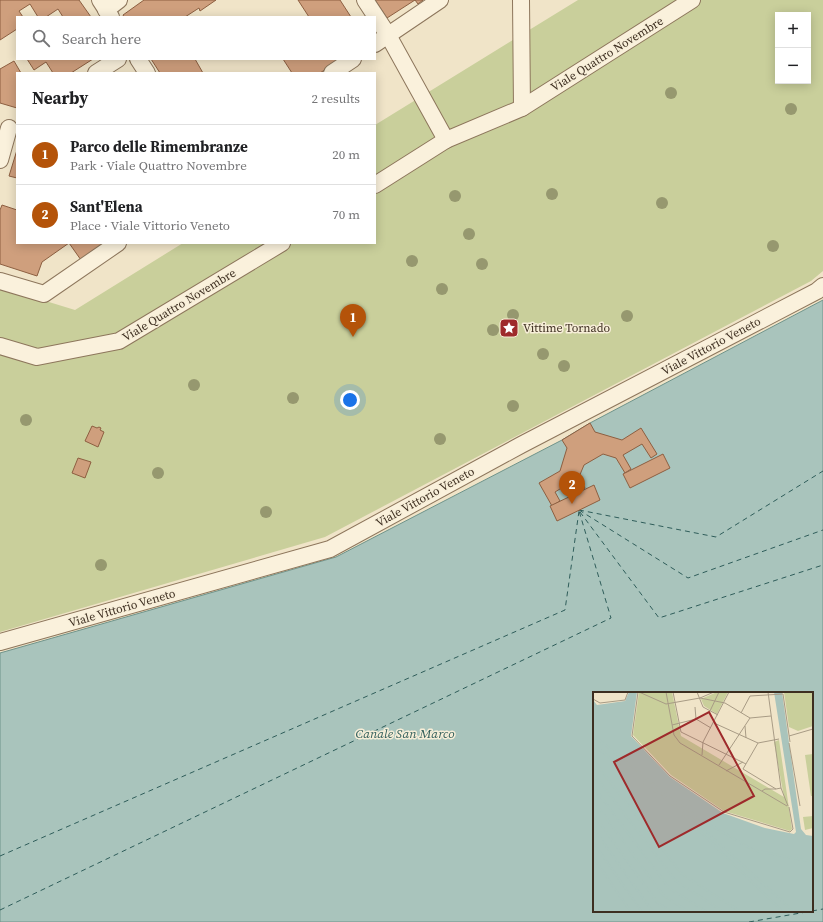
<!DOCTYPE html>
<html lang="en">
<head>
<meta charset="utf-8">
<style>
	:root { --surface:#fff; --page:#f6f6f6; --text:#202124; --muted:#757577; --line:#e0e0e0; --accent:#b45309 }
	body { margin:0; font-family:"Source Serif 4",serif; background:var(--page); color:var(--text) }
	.controls { position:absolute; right:12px; top:12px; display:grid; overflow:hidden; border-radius:0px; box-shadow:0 2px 10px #0003 }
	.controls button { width:36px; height:36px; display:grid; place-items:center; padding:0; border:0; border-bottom:1px solid var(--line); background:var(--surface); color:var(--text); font:20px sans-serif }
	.you { position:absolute; left:350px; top:400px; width:14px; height:14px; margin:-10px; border:3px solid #fff; border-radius:50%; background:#1a73e8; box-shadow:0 0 0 6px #1a73e833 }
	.badge { display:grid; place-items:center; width:26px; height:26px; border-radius:50%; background:var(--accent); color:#fff; font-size:13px; font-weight:700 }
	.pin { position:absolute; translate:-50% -33px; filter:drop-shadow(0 1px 2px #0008) }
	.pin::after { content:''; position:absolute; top:21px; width:14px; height:12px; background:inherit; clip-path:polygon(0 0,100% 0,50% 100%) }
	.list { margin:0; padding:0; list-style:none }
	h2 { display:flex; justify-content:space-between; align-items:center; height:52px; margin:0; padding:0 16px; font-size:17px }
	h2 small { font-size:13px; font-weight:400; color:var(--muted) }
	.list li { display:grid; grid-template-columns:26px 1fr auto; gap:12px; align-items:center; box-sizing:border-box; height:60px; padding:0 16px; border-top:1px solid var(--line) }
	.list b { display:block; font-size:15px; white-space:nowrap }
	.list p { margin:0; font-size:13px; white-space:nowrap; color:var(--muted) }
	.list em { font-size:13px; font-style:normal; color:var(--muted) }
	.icon { flex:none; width:22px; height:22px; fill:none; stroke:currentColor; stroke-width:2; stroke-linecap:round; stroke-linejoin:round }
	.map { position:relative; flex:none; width:823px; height:922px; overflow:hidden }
	.search { position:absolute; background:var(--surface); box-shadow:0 2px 10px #0003; left:16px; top:16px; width:360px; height:44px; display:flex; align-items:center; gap:10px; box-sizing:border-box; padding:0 14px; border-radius:0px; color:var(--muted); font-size:15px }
	.panel { position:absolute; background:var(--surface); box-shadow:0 2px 10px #0003; left:16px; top:72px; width:360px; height:172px; border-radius:0px }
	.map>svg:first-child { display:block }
	.green { fill:#c9cf9b; fill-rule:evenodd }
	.water { fill:#a9c4bc; stroke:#6f938a; fill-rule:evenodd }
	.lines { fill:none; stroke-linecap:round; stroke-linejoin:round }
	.ferry { stroke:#2f5d5a; stroke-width:1; stroke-dasharray:5 4; stroke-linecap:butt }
	.building { fill:#cf9f7d; stroke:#8d5f41 }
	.pedestrian-casing { stroke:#8d765c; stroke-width:18 }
	.pedestrian { stroke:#faf1dc; stroke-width:16 }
	.tree { fill:#96986f }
	.labels { text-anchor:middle; stroke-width:3; stroke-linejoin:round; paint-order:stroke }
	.street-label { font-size:12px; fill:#3d2e20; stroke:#f7eed8 }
	.poi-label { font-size:12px; fill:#3d2e20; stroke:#f7eed8; text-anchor:start }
	.water-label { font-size:13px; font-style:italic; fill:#2f5d5a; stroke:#f7eed8 }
	.inset-river { fill:none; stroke:#a9c4bc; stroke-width:2 }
	.inset-road { fill:none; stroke:#a89b85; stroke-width:1 }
	.view { fill:#9e2a2b; fill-opacity:0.15; stroke:#9e2a2b; stroke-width:2 }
	.inset-edge { fill:none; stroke:#3d2e20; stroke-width:2 }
</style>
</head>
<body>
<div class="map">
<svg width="823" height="922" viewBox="0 0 823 922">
	<rect width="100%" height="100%" fill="#f0e4c8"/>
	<!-- green -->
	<path class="green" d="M578,0H823V271L811,281L325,537L0,632V287L75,310L183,243H375V125ZM778,15H808V81H778Z"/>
	<!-- water -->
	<path class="water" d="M823,300V922H0V653L336,557L562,440L590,423ZM594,693H812V911H594Z"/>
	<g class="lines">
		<!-- ferry -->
		<g class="ferry">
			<path d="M579,510L688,578L823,530"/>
			<path d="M579,510L716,537L823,471"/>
			<path d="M580,512L659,618L823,565"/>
			<path d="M0,856L565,610L579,511"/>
			<path d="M0,910L611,618L579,511"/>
			<path d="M812,911L823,909"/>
			<path d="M749,922L812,911"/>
		</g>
	</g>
	<!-- building -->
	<g class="building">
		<path d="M0,0H79L91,17H63L58,9L46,17H38L30,4L19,11L23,17H17V29L0,40Z"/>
		<path d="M144,0H216L200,11L199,8L185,17H124L123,15Z"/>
		<path d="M298,0H340L351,17H309Z"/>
		<path d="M375,0H423L418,4L415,0L387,18Z"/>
		<path d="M27,59H93L71,73H53L46,62L34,70Z"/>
		<path d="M151,59H195L203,73H160Z"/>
		<path d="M283,59H341L320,73H292Z"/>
		<path d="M14,61L21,73H17V108L0,103V69Z"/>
		<path d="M17,150V178L9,176Z"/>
		<path d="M2,205L17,210V243H105L81,260L69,243L42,262L37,276L0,264V210Z"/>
		<path d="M590,423L595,432L622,440L641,428L657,454L651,458L642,444L623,455L631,469L625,473L616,458L603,454L584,465L579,477L585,488L578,492L573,481L555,492L560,501L552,506L539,483L560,471L567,448L562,440Z"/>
		<path d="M92,426L97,428L99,427L101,428L100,430L104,432L98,447L85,441Z"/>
		<path d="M663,454L670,468L630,488L623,474Z"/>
		<path d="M78,458L91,462L85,478L72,473Z"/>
		<path d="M594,485L600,500L557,521L550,506Z"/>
	</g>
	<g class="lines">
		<!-- pedestrian casing -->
		<g class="pedestrian-casing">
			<g id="pedestrian">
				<path d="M100,0L111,17"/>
				<path d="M365,0L388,35L446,140"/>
				<path d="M521,0L522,108"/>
				<path d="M106,10L119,0"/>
				<path d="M375,44L440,0"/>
				<path d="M138,59L147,73"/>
				<path d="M96,73L118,59"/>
				<path d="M332,73L353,59"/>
				<path d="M0,160L9,128"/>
				<path d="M375,185L446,140L522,108L692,0"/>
				<path d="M0,281L44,294L118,243"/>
				<path d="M0,346L37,357L119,341L282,243"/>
				<path d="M0,642L330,549L521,445L817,291L823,286"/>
			</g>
		</g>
		<!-- pedestrian -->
		<use href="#pedestrian" class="pedestrian"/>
	</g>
	<!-- trees -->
	<g class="tree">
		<circle cx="671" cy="93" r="6"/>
		<circle cx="791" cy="109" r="6"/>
		<circle cx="552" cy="194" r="6"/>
		<circle cx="455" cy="196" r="6"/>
		<circle cx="662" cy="203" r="6"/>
		<circle cx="469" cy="234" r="6"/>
		<circle cx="773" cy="246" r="6"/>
		<circle cx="412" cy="261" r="6"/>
		<circle cx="482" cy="264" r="6"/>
		<circle cx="442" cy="289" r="6"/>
		<circle cx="513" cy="315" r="6"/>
		<circle cx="627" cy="316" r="6"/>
		<circle cx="493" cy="330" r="6"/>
		<circle cx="543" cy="354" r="6"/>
		<circle cx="564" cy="366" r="6"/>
		<circle cx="194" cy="385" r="6"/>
		<circle cx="293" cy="398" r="6"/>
		<circle cx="513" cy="406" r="6"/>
		<circle cx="26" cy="420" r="6"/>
		<circle cx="440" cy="439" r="6"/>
		<circle cx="158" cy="473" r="6"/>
		<circle cx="266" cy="512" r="6"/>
		<circle cx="101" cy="565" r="6"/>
	</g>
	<!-- icons -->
	<defs>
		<g id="sight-square" transform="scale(1)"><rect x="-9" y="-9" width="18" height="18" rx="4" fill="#9e2a2b" stroke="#f7eed8"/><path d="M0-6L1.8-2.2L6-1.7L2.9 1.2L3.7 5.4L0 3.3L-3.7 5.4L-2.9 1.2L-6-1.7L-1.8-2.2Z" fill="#fff"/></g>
	</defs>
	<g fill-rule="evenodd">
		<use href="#sight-square" x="509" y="328"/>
	</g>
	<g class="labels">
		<!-- street labels -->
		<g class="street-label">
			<text transform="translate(607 54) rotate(-32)" y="4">Viale Quattro Novembre</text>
			<text transform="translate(179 305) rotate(-31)" y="4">Viale Quattro Novembre</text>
			<text transform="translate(711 346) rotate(-28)" y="4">Viale Vittorio Veneto</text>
			<text transform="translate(425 497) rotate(-29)" y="4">Viale Vittorio Veneto</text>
			<text transform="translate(122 608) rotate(-16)" y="4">Viale Vittorio Veneto</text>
		</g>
		<!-- poi labels -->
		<g class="poi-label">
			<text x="523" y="332">Vittime Tornado</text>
		</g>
		<!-- water labels -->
		<g class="water-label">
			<text x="405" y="738">Canale San Marco</text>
		</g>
	</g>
	<!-- overview -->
	<g transform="translate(593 692)">
		<rect width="220" height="220" fill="#f0e4c8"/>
		<path d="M46,0H79L88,44L191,105L181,50L186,48L199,137L197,139L131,119L78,83L40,43ZM124,0H135L124,22L111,14L108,7ZM191,0H220V34L205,39L196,35ZM220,62V104H218L212,63ZM220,124V136L212,138L210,125Z" fill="#c9cf9b"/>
		<path d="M36,0H44L38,44L77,85L130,121L172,136L201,142L203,140L181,0H189L208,137L213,143L220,144V220H0V8L4,13L32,9Z" fill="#a9c4bc"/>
		<path class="inset-river" d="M0,43L84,111L95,107M0,53L86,117L93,109M0,68L89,182L148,220M0,81L83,189L131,220M0,94L76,196L114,220M95,107L94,122L201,220M0,108L70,203L96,220M95,108L88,121L190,220M95,108L100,123L160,158L220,170M0,122L64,210L79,220M0,136L58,217L62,220M0,150L49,220M0,165L38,220"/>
		<path class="inset-road" d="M45,0L39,44L77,84L131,120L197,140L200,137L196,115M46,0L73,12L107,6L121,0M73,0L81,43L87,51L194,114M80,0L88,40L153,72M104,0L110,15L125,23M175,0L188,96L195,114M190,2L197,50M107,6L132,11L157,26L178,24M0,7L7,11L32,8L35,0M102,15L103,27L118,36M117,19L126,0M148,21L157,4L190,2M121,31L165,51L186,47M79,33L103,27M152,34L153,46M196,44L220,37M165,51L150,77L183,97L188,96M196,51L207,114M109,63L110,50L136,0M126,73L157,26M133,79L150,70M169,99L172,97H183"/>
		<path class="view" d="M116,20L161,104L66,155L21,70Z"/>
		<rect width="220" height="220" class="inset-edge"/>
	</g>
</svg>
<div class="controls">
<button>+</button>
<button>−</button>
</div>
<div class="you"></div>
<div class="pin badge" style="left:353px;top:337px">1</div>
<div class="pin badge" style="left:572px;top:504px">2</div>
<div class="search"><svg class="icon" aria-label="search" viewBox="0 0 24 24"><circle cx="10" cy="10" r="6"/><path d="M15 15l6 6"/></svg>Search here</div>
<section class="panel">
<h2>Nearby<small>2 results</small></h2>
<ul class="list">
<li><span class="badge">1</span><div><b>Parco delle Rimembranze</b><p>Park · Viale Quattro Novembre</p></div><em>20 m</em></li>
<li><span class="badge">2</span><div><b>Sant'Elena</b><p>Place · Viale Vittorio Veneto</p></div><em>70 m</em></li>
</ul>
</section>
</div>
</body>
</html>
